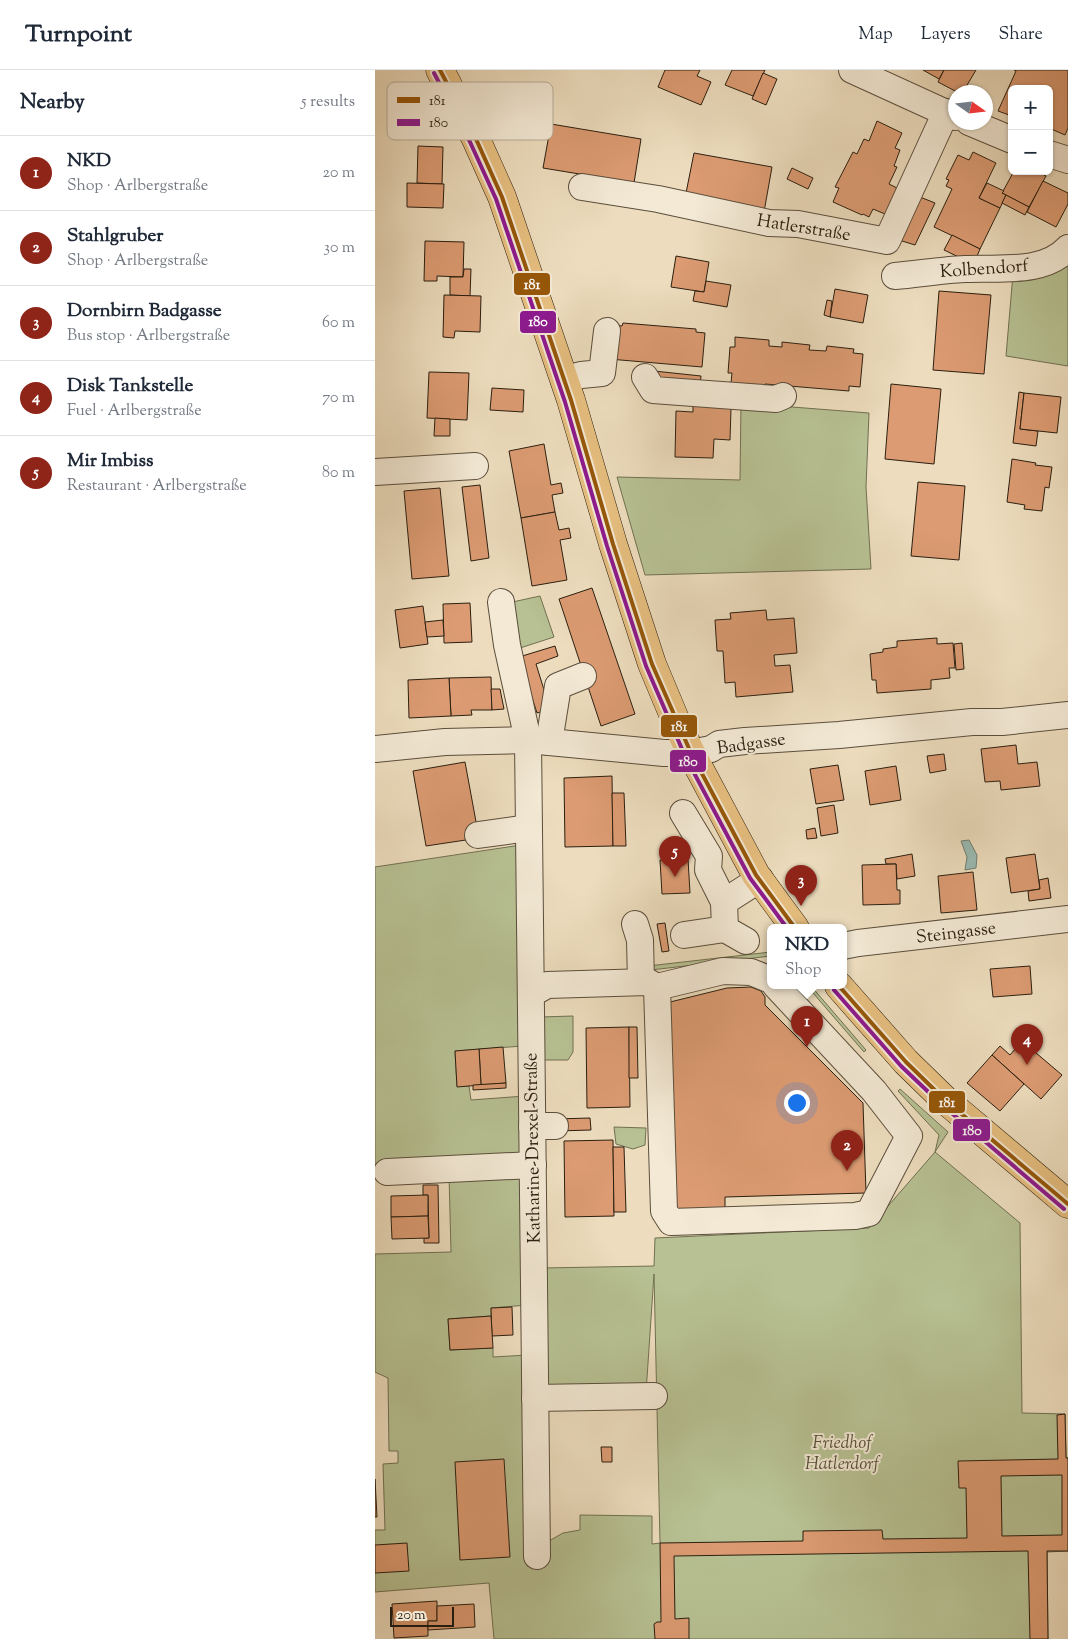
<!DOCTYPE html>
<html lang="en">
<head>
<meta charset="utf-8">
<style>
	:root { --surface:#fff; --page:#f2f2f3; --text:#1f2937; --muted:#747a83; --line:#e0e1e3; --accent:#8f2418 }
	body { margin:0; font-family:"Sorts Mill Goudy",serif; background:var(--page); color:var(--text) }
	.controls { position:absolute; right:15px; top:15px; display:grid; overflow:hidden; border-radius:8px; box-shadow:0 1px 4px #0004 }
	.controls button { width:45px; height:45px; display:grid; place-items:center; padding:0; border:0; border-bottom:1px solid var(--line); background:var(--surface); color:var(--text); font:25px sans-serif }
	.compass { position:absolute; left:573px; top:15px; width:45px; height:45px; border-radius:50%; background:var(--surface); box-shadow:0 1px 4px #0004; rotate:104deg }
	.scale { position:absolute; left:15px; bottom:12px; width:64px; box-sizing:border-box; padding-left:5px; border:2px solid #2a1f10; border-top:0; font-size:14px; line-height:18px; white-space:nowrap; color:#2a1f10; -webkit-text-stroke:4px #f3e9d5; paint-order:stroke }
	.you { position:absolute; left:421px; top:1032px; width:18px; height:18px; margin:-12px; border:4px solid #fff; border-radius:50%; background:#1a73e8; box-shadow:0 0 0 8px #1a73e833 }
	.badge { display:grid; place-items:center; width:32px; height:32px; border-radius:50%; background:var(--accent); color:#fff; font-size:16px; font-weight:700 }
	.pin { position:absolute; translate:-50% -41px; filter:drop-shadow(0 1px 2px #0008) }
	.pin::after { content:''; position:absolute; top:26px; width:18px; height:15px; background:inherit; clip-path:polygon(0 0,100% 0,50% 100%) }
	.popup { position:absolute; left:392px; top:854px; width:80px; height:65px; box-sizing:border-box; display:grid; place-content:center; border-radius:8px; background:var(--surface); filter:drop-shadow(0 1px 4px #0005); font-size:16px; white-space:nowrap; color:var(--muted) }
	.popup b { font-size:19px; color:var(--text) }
	.popup::after { content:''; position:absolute; left:50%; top:100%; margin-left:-10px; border:10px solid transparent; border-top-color:var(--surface) }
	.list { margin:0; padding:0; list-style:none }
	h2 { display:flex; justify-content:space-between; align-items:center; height:65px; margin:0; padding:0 20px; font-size:21px }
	h2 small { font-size:16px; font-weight:400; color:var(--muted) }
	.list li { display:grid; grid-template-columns:32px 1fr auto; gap:15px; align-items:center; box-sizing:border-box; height:75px; padding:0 20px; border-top:1px solid var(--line) }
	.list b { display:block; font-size:19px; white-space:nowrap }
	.list p { margin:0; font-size:16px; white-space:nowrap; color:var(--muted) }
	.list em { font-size:16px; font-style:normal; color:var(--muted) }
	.map { position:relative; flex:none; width:693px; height:1569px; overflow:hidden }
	header { display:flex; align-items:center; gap:30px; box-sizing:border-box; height:70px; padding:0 25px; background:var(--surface); border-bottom:1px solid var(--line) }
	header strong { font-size:24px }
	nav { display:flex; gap:28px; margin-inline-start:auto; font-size:18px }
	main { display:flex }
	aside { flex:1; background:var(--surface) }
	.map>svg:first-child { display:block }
	.green { fill:#b7c193; stroke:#707052 }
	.water { fill:#99bbb3; stroke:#6d7d72 }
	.building { fill:#dc9b72; stroke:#2a1f10; fill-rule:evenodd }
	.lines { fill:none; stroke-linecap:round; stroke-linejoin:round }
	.minor-casing { stroke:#5b4e3c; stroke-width:28 }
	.major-casing { stroke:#2a1f10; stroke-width:29 }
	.minor { stroke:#f3e9d5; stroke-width:26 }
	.major { stroke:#e6be7f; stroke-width:28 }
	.bus-1-casing { stroke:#f3e9d5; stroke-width:8 }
	.bus-2-casing { stroke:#f3e9d5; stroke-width:8 }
	.bus-1 { stroke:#965709; stroke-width:4 }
	.bus-2 { stroke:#8d198f; stroke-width:4 }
	.labels { text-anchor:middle; stroke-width:4; stroke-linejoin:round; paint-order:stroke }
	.street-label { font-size:18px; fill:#2a1f10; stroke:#f3e9d5 }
	.park-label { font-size:18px; font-style:italic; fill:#545037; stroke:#f3e9d5 }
	.key { fill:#f3e9d5; stroke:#b7ac9a; stroke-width:1 }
	.key-label { font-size:14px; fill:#2a1f10 }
	.line-badge { stroke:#f3e9d5; stroke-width:2 }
	.badge-label { font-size:14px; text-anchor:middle; font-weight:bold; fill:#fff }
</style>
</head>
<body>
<header>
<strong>Turnpoint</strong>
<nav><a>Map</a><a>Layers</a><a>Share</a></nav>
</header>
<main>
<aside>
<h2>Nearby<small>5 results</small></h2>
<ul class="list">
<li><span class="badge">1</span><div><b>NKD</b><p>Shop · Arlbergstraße</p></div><em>20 m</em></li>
<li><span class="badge">2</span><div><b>Stahlgruber</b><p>Shop · Arlbergstraße</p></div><em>30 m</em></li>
<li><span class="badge">3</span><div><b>Dornbirn Badgasse</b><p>Bus stop · Arlbergstraße</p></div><em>60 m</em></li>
<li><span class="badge">4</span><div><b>Disk Tankstelle</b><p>Fuel · Arlbergstraße</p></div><em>70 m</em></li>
<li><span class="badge">5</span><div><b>Mir Imbiss</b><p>Restaurant · Arlbergstraße</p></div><em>80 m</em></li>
</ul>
</aside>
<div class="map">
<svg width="693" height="1569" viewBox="0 0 693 1569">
	<rect width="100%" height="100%" fill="#edddbe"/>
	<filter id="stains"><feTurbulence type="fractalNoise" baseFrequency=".004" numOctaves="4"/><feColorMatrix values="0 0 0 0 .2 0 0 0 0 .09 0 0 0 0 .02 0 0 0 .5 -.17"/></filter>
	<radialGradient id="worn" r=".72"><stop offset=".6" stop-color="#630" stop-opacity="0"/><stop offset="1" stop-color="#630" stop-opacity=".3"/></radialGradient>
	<!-- green -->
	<g class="green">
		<path d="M693,188V296L631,286L638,204Z"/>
		<path d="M366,333L494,343L491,417L496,499L270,505L242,407L365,410Z"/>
		<path d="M165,526L179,567L142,579L133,533Z"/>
		<path d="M146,775L148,976L80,981L82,1016H94L96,1030L150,1026V1076L142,1086L133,1089L0,1095V797Z"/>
		<path d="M396,882V886L276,900L273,896Z"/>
		<path d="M432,916H436L491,980L489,982Z"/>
		<path d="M198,946V982L193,990H169L165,947Z"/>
		<path d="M525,1019L573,1062L560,1082L645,1153L647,1343L690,1344L691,1388H693V1481L672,1482L673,1569H119L114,1513L0,1522V1460H10L8,1394L23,1393V1381H14L13,1308L0,1302V1184L76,1182L74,1105L145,1106L153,1235L116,1238V1246L73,1249L75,1280L118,1278V1287L153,1285L152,1496L170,1497L171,1485L174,1471L188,1463L205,1460V1445L277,1446V1474L285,1473L279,1204L271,1323L169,1316L168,1198L279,1196L280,1168L494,1158L560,1082L564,1065L523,1021Z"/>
		<path d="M239,1057L271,1058L270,1075L258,1079L241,1074Z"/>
	</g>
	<!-- water -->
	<path class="water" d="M594,770L602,785L601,798L590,800L592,787L586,771Z"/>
	<!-- building -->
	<g class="building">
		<path d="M290,0H325L322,6L336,12L326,35L283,17Z"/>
		<path d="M357,0H390L378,26L350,15Z"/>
		<path d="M548,0H569L564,9Z"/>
		<path d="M569,0H601L588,22H582L563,12Z"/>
		<path d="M639,0H693V58L690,65L674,58V19H637V46L623,41L641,1Z"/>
		<path d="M388,3L402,9L391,35L377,29Z"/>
		<path d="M502,51L527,63L520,78L525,80L519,96L522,97L514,114L522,118L510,144L498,139L494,147L488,144L487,145L458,132L464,118L460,117L478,82L482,84L489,69L494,71Z"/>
		<path d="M176,54L266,69L259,113L168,98Z"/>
		<path d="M43,76L68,77L67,114L42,113Z"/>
		<path d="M598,82L621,93L604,128L625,138L605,179L559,157L577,119L571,116L574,110L571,109L583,85L594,90Z"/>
		<path d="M319,83L397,97L389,142L310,128Z"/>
		<path d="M417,98L438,108L433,119L412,109Z"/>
		<path d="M639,101H661L671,106L654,137L627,123Z"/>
		<path d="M668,111L693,123V134L681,157L652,142Z"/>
		<path d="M32,113L69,114L68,138L32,137Z"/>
		<path d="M612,113L629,121L627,123L631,125L625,138L604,128Z"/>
		<path d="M631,125L654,137L650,145L627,133Z"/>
		<path d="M545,127L560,133L540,175L524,170Z"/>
		<path d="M577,165L605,179L600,191H592L569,180Z"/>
		<path d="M50,171L89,172L88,207L62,206V211H49Z"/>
		<path d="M301,186L334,192L329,222L296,217Z"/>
		<path d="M89,199H96L95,226L75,225V207H88Z"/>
		<path d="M331,211L356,215L352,237L318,231L320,221L329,222Z"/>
		<path d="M460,219L493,225L488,253L455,247Z"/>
		<path d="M564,221L616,225L609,304L558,300Z"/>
		<path d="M69,225L106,226L105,262L80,261L79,268L68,267Z"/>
		<path d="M452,230L457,231L455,247L449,245Z"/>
		<path d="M248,253L321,259V262L330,263L327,297L234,289L237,255L247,256Z"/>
		<path d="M360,267L394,270V276L407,277V272L435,275L434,280L451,281L452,276L479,279L478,283L488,284L485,317L474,316V321L390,314V316L356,313L357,303H353L355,277H360Z"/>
		<path d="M279,301L326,306L325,317L278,313Z"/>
		<path d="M54,302L94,303L92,350L52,348Z"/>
		<path d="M516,314L566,319L559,394L510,389Z"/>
		<path d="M117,318L149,320L148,342L115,340Z"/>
		<path d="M644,322L649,323L645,359L663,361L661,376L638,373Z"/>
		<path d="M649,323L686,327L682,363L645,359Z"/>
		<path d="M318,336L356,338L355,370L339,369L338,388L300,387L301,341L318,342Z"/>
		<path d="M60,348L75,349V366H59Z"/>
		<path d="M169,374L176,415L186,413L188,423L177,425L180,442L146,448L134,381Z"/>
		<path d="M637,389L661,393L660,395L677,397L674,418L670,417L667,441L649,439L650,435L632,432Z"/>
		<path d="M543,412L590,416L584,490L536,486Z"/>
		<path d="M105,415L114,488L96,491L87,417Z"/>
		<path d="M65,418L74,506L37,509L29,421Z"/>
		<path d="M180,442L184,460L194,458L196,468L185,470L192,510L157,516L146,448Z"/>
		<path d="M217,518L260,644L226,656L184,529Z"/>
		<path d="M95,533L97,572L69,573L68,534Z"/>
		<path d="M48,536L53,574L25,578L20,540Z"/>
		<path d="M391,540L392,550L419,548L422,583L399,585L400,596L415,595L418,622L361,627L360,612L350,613L348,581H342L340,550L356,549L355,543Z"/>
		<path d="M68,550L69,566L52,567L50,552Z"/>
		<path d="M562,568V574L578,573L580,598H574L575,608L556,610V619L502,623L501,610H497L495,584L508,582V579L522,577V571Z"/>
		<path d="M587,573L589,599L581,600L579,574Z"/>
		<path d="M180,576L183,586L161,594L175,639L162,643L144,587Z"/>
		<path d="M116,607L117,640H96L97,645L76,646L74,608Z"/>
		<path d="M74,608L76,646L34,648L33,610Z"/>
		<path d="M116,619H125L129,639L117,640Z"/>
		<path d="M641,675L643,694L662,692L665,716L626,720L625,711L610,712L606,679Z"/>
		<path d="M569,684L571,700L555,703L552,686Z"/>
		<path d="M90,692L104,768L51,776L38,701Z"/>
		<path d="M463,695L469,730L441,734L435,699Z"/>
		<path d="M521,696L526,730L495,735L490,701Z"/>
		<path d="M237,706L238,776L190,777L189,708Z"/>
		<path d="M237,723H249L251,776H238Z"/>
		<path d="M459,735L463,763L446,766L442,738Z"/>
		<path d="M440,758L442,768L432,769L431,760Z"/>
		<path d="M537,784L540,806L522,809L521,794H511L510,789Z"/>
		<path d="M660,784L665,819L636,823L631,788Z"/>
		<path d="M313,789L315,823L287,824L285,790Z"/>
		<path d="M521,794L522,820H525V834L488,835L487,795Z"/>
		<path d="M598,802L602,840L566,843L563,806Z"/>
		<path d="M673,808L676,828L654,831L653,821L665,819L664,810Z"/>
		<path d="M290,853L294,881L287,882L282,854Z"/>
		<path d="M655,896L657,924L618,927L615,899Z"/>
		<path d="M376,917L386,921L390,927V935L488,1033L491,1123L350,1127V1141L299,1142L291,933L352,918Z"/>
		<path d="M254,957L255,1037L212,1038L211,958Z"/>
		<path d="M254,957H262L263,1008H254Z"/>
		<path d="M647,971L687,1005L666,1029L617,985L625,976L635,985Z"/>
		<path d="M128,977L131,1013L106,1015L104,979Z"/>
		<path d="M104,979L106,1015L82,1017L80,981Z"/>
		<path d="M617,985L649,1014L625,1041L592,1013Z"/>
		<path d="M131,1013V1018L98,1020V1015Z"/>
		<path d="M215,1048L216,1060L181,1061L180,1049Z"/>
		<path d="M238,1070L239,1146L190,1147L189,1071Z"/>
		<path d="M238,1077H249L251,1142H239Z"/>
		<path d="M48,1115H63L64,1173H49V1168H54L53,1125H48Z"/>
		<path d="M53,1125V1146L16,1147V1126Z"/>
		<path d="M53,1146L54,1168L17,1169L16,1147Z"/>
		<path d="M137,1237L138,1265L117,1266L116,1238Z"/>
		<path d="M116,1246L118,1278L75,1280L73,1249Z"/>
		<path d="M690,1344L691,1388H693V1481H672L673,1569H655L653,1481L299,1486L300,1549L314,1548V1569H280L279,1554L282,1552H286L285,1473L428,1471V1461L507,1460L508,1469L592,1468L591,1418H584L583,1391L683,1389L682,1345ZM687,1405V1465L627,1466L626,1406Z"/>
		<path d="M226,1377H237V1392H227Z"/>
		<path d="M129,1389L135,1487L85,1490L80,1392Z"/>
		<path d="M0,1409L2,1447H0Z"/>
		<path d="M32,1473L34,1501L0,1503V1475Z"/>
		<path d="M62,1531V1551H53V1566L19,1568L17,1534Z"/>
		<path d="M99,1534L100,1557L53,1560V1551H62V1536Z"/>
	</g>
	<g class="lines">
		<!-- minor casing -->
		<g class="minor-casing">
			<g id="minor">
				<path d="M477,0L580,47"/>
				<path d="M594,52L637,70"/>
				<path d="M674,84L693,90"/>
				<path d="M207,117L283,129L394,153L423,154L512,171L571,42"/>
				<path d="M520,206C543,204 567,200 590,199C623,197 668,205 693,178"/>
				<path d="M270,307L278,320L401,329L408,326"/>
				<path d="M189,310L206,305L227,303L232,261"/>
				<path d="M0,402L100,396"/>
				<path d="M126,532L132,575L153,670L162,1486"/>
				<path d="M174,672L183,616L208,606"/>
				<path d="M0,679L70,672L153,670L289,683H316L336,679L344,674L370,671L464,665L597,652H627L693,645"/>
				<path d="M308,743L334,786L333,800L349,832"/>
				<path d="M103,765L153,758"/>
				<path d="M260,854L265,870L266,912"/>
				<path d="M350,859L371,871"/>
				<path d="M309,865L350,859L349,832L385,809"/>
				<path d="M468,876L483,873L693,849"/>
				<path d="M282,917L348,901L376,902L396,910"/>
				<path d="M156,924L172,915L273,912L282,917L289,1141L296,1152L480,1146L494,1143L534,1066L499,1021L401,916"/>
				<path d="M157,1056H180"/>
				<path d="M12,1102L158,1095"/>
				<path d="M160,1328L279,1326"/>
			</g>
		</g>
		<!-- major casing -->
		<g class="major-casing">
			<g id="major">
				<path d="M65,0L101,69L127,127L196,330L238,474L277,594L300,649L316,683L381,805L420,858"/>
				<path d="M464,916L531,992L570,1030L693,1134"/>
			</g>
		</g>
		<!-- minor -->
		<use href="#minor" class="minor"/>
		<!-- major -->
		<use href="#major" class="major"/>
		<!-- bus-1 casing -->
		<g class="bus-1-casing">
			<g id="bus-1">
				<path d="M65,0L101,69L127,127L196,330L238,474L277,594L316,683L381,805L420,858"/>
				<path d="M464,916L531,992L570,1030L693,1134"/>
			</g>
		</g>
		<!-- bus-2 casing -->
		<g class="bus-2-casing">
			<g id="bus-2">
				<path d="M59,3L95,72L121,129L190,332L232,476L271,596L310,686L375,808L412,858"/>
				<path d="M459,920L526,996L566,1034L689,1139"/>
			</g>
		</g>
		<!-- bus-1 -->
		<use href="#bus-1" class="bus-1"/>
		<!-- bus-2 -->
		<use href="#bus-2" class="bus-2"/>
	</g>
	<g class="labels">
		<!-- street labels -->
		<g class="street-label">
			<text transform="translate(429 157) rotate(9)" y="6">Hatlerstraße</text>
			<text transform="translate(609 198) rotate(-4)" y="6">Kolbendorf</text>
			<text transform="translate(376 673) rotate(-8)" y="6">Badgasse</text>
			<text transform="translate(581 862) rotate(-7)" y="6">Steingasse</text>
			<text transform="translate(157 1078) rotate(-91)" y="6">Katharine-Drexel-Straße</text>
		</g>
		<!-- park labels -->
		<g class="park-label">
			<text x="467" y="1378">Friedhof<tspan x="467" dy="21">Hatlerdorf</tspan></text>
		</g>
	</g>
	<!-- legend -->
	<rect x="12" y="12" width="166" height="58" rx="8" class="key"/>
	<rect x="22" y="27" width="23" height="6" fill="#965709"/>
	<rect x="22" y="49" width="23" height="7" fill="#8d198f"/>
	<g class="key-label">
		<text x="54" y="35">181</text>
		<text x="54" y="57">180</text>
	</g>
	<g class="line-badge">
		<rect x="138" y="202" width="38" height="24" rx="5" fill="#965709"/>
		<rect x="144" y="240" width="38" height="24" rx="5" fill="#8d198f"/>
		<rect x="285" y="644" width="38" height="24" rx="5" fill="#965709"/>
		<rect x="294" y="679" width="38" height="24" rx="5" fill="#8d198f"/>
		<rect x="553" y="1020" width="38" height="24" rx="5" fill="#965709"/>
		<rect x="577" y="1048" width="39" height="24" rx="5" fill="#8d198f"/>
	</g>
	<g class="badge-label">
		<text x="157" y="219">181</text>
		<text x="163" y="256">180</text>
		<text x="304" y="661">181</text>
		<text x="313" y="696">180</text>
		<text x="572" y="1037">181</text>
		<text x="597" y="1065">180</text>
	</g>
	<rect width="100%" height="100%" filter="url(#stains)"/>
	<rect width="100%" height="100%" fill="url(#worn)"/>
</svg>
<div class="controls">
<button>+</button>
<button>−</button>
</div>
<svg class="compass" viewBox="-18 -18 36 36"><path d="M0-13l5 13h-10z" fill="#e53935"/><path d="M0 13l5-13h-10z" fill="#747a83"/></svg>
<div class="scale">20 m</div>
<div class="you"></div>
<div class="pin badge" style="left:432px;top:977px">1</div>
<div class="popup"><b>NKD</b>Shop</div>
<div class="pin badge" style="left:472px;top:1101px">2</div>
<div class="pin badge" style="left:426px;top:836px">3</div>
<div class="pin badge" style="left:652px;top:995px">4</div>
<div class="pin badge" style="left:300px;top:807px">5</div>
</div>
</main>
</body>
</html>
